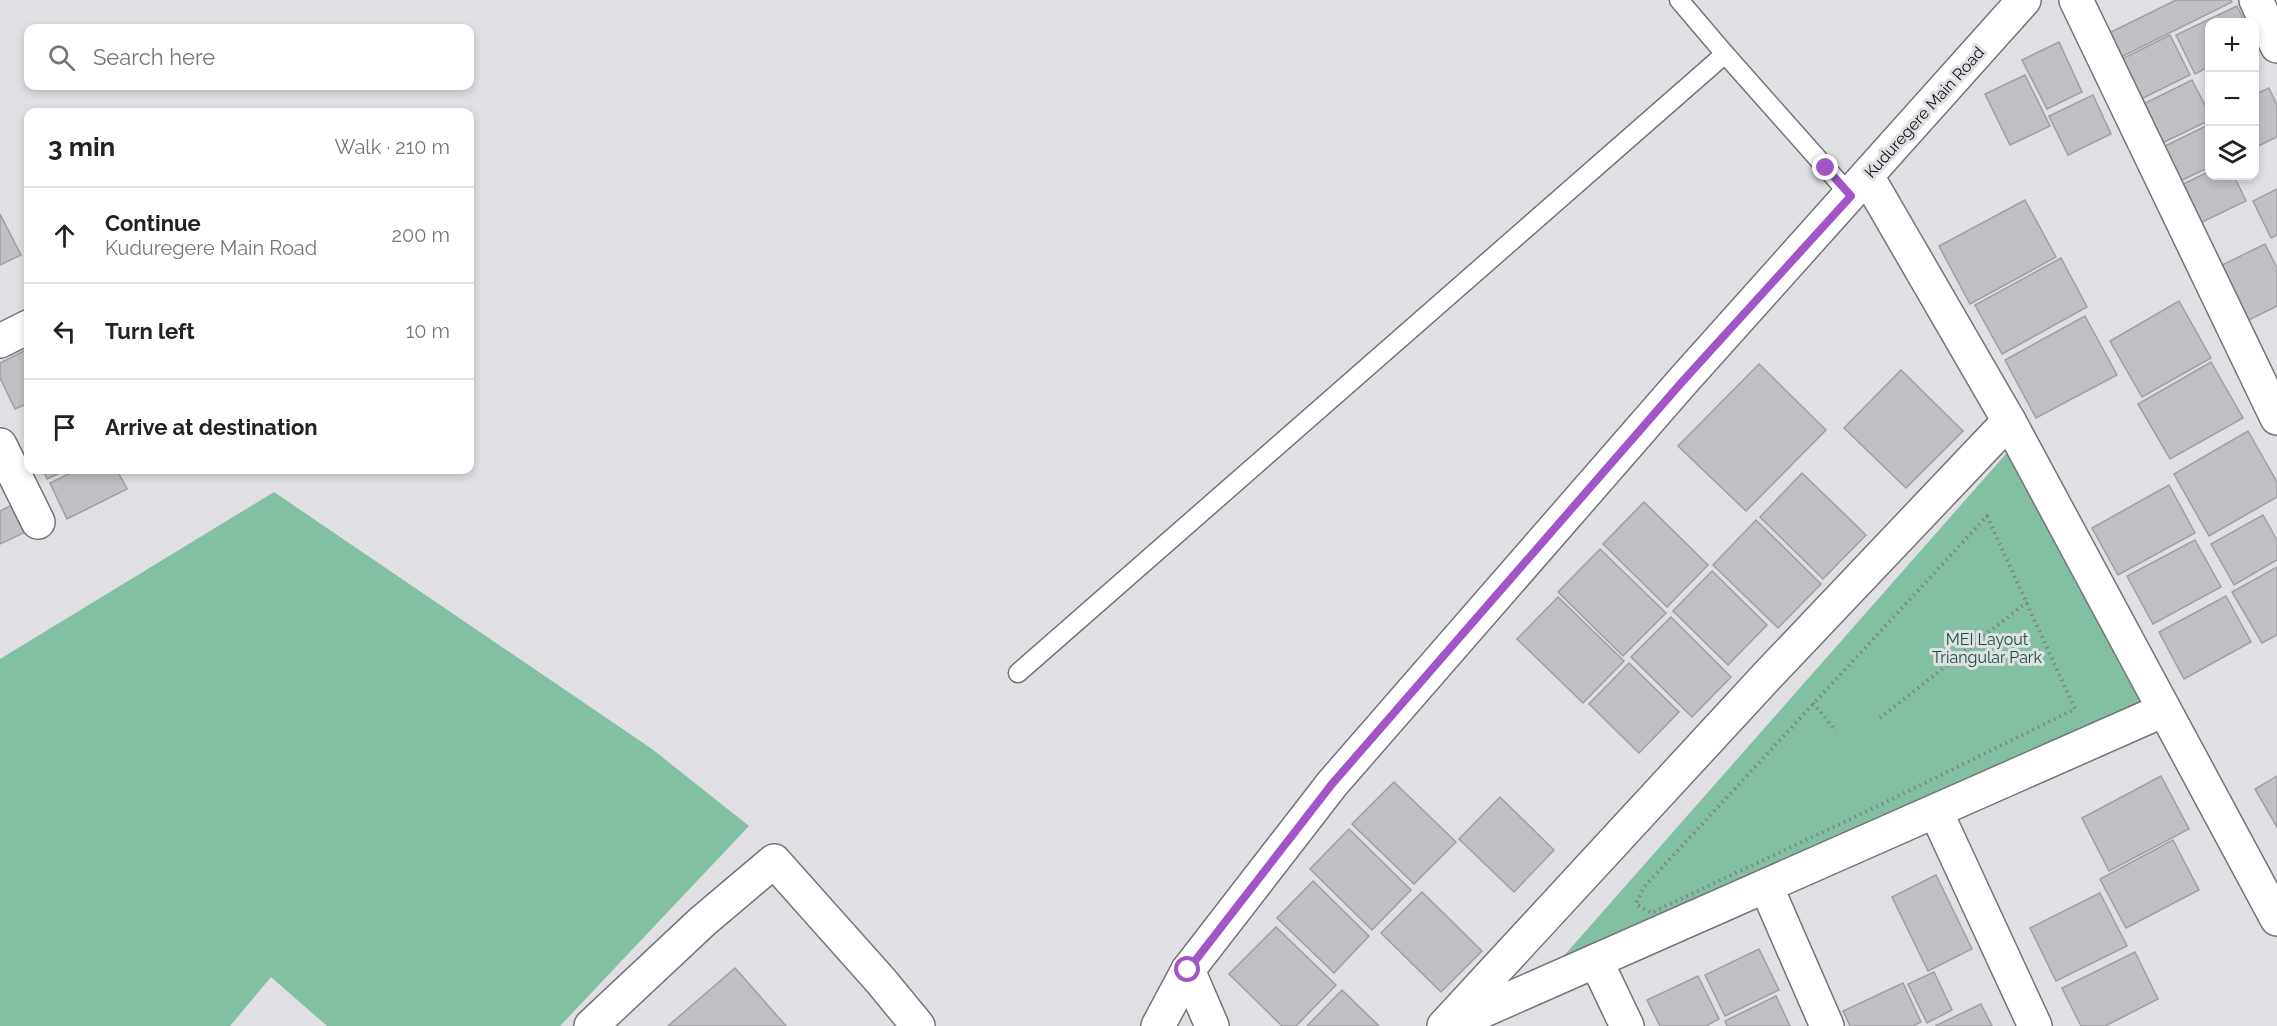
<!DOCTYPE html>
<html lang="en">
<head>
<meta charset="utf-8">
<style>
	:root { --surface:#fff; --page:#f6f6f6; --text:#222; --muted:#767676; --line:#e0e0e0 }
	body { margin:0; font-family:Raleway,sans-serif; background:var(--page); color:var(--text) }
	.controls { position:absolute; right:18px; top:18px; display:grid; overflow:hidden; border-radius:12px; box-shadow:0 3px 9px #0003 }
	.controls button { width:54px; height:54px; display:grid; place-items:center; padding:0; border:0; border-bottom:2px solid var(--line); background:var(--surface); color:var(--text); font:30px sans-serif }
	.stop { position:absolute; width:18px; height:18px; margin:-14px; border:4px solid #a255c7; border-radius:50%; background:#fff }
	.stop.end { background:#a255c7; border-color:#fff; box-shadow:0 2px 6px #0008 }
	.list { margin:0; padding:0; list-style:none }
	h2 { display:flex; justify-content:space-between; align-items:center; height:78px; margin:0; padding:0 24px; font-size:26px }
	h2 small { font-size:20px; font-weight:400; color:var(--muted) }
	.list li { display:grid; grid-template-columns:39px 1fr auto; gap:18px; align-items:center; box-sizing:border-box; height:96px; padding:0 24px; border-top:2px solid var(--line) }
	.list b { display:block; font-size:22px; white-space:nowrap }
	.list p { margin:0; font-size:20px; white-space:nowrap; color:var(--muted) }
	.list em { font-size:20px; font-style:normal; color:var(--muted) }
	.icon { flex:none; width:33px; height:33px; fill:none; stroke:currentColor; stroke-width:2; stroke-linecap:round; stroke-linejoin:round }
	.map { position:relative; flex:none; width:2277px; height:1026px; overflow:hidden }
	.search { position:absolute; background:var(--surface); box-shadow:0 3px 9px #0003; left:24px; top:24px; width:450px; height:66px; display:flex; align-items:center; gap:15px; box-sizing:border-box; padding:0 21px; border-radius:12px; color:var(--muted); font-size:22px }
	.panel { position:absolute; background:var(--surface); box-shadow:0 3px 9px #0003; left:24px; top:108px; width:450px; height:366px; border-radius:12px }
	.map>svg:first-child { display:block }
	.green { fill:#82c0a4 }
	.building { fill:#c1c0c4; stroke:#a09fa3; stroke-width:1.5 }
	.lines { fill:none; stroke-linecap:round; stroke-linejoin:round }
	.service-casing { stroke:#757478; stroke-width:21 }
	.minor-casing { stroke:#757478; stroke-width:36 }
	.tertiary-casing { stroke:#757478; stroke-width:36 }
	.path { stroke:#818083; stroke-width:4; stroke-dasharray:1.5 4.5; stroke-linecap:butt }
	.service { stroke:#fff; stroke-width:18 }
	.minor { stroke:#fff; stroke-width:33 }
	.tertiary { stroke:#fff; stroke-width:33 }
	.route { stroke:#a255c7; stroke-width:8 }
	.labels { text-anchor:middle; stroke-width:6; stroke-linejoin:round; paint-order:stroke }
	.street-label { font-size:16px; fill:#121213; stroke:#e0dfe3 }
	.park-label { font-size:16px; fill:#13563e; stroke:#e0dfe3 }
</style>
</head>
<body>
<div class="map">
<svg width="2277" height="1026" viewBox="0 0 2277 1026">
	<rect width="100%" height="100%" fill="#e0dfe3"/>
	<!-- green -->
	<g class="green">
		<path d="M2012,447L2148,703L1562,958Z"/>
		<path d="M274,492L652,749L749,826L560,1026H327L271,977L230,1026H0V659Z"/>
	</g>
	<!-- building -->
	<g class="building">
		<path d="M2176,0H2231L2232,2L2117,59L2105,35Z"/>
		<path d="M2237,6L2245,22H2210V66L2195,74L2176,35Z"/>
		<path d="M2170,35L2190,75L2135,102L2116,62Z"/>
		<path d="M2059,42L2082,92L2047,109L2022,60Z"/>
		<path d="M2025,75L2050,126L2010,145L1985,94Z"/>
		<path d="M2192,80L2210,115V120L2158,145L2139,106Z"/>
		<path d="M2269,88L2277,105V137L2254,148V95Z"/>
		<path d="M2093,95L2111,134L2068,155L2049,116Z"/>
		<path d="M2210,124V167L2178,182L2161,148Z"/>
		<path d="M2210,171V176H2234L2246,201L2196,225L2177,187Z"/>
		<path d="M2277,189V235L2271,238L2253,201Z"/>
		<path d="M2025,200L2056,257L1970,304L1939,246Z"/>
		<path d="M0,214L21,255L0,265Z"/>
		<path d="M2265,244L2277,268V306L2241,324L2214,269Z"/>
		<path d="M2061,258L2087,307L2002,354L1975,305Z"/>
		<path d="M2179,301L2211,358L2142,397L2110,341Z"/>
		<path d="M2085,316L2117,375L2036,418L2005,360Z"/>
		<path d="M28,349V403L15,409L0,378V363Z"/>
		<path d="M2211,362L2243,418L2170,459L2138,404Z"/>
		<path d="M1759,364L1826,430L1746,511L1678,446Z"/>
		<path d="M1901,370L1963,431L1906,488L1844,428Z"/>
		<path d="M2248,431L2277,482V497L2209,536L2174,474Z"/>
		<path d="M43,470H66L47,479Z"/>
		<path d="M77,470H117L127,489L67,519L50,483Z"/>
		<path d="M1802,473L1866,535L1823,579L1760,517Z"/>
		<path d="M2169,485L2195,533L2118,575L2092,528Z"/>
		<path d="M1644,502L1708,565L1667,607L1603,544Z"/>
		<path d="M16,503L30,530L0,544V511Z"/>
		<path d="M2263,515L2277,540V560L2234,585L2211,544Z"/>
		<path d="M1756,520L1821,584L1778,628L1713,565Z"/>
		<path d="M2195,540L2221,587L2153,624L2127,576Z"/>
		<path d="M1600,549L1666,613L1623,656L1558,592Z"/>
		<path d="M2277,567V635L2262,643L2232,592Z"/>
		<path d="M1712,571L1767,625L1728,665L1673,611Z"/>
		<path d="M2226,596L2251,642L2184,679L2159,632Z"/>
		<path d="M1558,597L1624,661L1583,703L1517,639Z"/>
		<path d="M1671,617L1731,677L1692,717L1631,657Z"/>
		<path d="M1629,663L1679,712L1639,753L1589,704Z"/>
		<path d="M2161,776L2189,829L2109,871L2082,818Z"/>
		<path d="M2277,776V827L2255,789Z"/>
		<path d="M1394,782L1456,842L1414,884L1352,824Z"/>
		<path d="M1500,797L1554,850L1514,892L1459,839Z"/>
		<path d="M1349,829L1411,890L1372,930L1310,869Z"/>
		<path d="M2173,840L2199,890L2126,928L2100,879Z"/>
		<path d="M1936,875L1972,949L1928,971L1892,897Z"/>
		<path d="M1313,881L1369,936L1334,973L1277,918Z"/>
		<path d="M1422,892L1482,951L1441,992L1381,933Z"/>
		<path d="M2100,893L2127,946L2056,981L2030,928Z"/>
		<path d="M1276,927L1336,985L1296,1026H1282L1229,974Z"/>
		<path d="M1759,949L1779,990L1725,1016L1705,975Z"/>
		<path d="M2135,952L2158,999L2105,1026H2081L2062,988Z"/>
		<path d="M735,968L786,1026H668Z"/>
		<path d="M1934,972L1952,1010L1927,1023L1908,984Z"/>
		<path d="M1698,976L1719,1019L1706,1026H1660L1647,1000Z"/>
		<path d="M1903,983L1921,1022L1913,1026H1850L1843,1011Z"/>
		<path d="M1342,990L1379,1026H1307Z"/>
		<path d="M1776,996L1790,1026H1727L1725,1021Z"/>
		<path d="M1981,1004L1992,1026H1935Z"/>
	</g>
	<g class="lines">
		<!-- service casing -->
		<g class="service-casing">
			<g id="service">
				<path d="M1679,0L1725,54"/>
				<path d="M1018,673L1725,54L1851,196"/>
			</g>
		</g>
		<!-- minor casing -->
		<g class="minor-casing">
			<g id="minor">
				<path d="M2076,0L2277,418"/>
				<path d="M2256,0L2277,46"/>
				<path d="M1867,176L2009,421L2277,919"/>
				<path d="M0,341L28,327"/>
				<path d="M0,445L38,522"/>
				<path d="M1936,812L2035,1026"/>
				<path d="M1766,886L1827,1026"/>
				<path d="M1596,961L1627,1026"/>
				<path d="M1455,1023L2164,710"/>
				<path d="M591,1026L703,921L774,861L881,981L918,1026"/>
				<path d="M1444,1026L1767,676L2009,421"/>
			</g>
		</g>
		<!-- tertiary casing -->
		<g class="tertiary-casing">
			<g id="tertiary">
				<path d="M1188,970L1212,1026"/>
				<path d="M1158,1026L1188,970L1332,784L1682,382L2024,0"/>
			</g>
		</g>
		<!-- path -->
		<g class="path">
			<path d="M1987,516L2075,709L1876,807L1651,913L1636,904L1644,887Z"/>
			<path d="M1813,703L1836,731"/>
			<path d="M1880,718L2027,602"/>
		</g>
		<!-- service -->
		<use href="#service" class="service"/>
		<!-- minor -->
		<use href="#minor" class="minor"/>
		<!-- tertiary -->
		<use href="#tertiary" class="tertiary"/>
	</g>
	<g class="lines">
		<!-- route -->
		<path class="route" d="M1188,970L1332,784L1682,382L1851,196L1826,168"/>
	</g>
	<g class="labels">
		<!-- street labels -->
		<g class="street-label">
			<text transform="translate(1924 112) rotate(-48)" y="6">Kuduregere Main Road</text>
		</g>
		<!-- park labels -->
		<g class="park-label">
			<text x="1987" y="645">MEI Layout<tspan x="1987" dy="18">Triangular Park</tspan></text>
		</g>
	</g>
</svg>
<div class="controls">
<button>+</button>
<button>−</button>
<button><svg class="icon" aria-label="layers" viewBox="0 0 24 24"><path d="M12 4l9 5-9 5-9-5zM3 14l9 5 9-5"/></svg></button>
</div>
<div class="stop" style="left:1188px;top:970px"></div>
<div class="stop end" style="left:1826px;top:168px"></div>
<div class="search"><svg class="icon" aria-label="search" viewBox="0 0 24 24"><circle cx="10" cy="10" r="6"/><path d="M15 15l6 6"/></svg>Search here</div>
<section class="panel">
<h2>3 min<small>Walk · 210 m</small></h2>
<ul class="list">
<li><svg class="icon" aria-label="ahead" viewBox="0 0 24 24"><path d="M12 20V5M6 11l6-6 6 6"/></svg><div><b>Continue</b><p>Kuduregere Main Road</p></div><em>200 m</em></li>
<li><svg class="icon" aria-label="left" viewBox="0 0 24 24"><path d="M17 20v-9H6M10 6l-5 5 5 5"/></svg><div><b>Turn left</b></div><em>10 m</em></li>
<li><svg class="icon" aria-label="arrive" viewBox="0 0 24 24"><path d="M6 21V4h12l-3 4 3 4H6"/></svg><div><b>Arrive at destination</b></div></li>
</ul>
</section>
</div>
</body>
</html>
